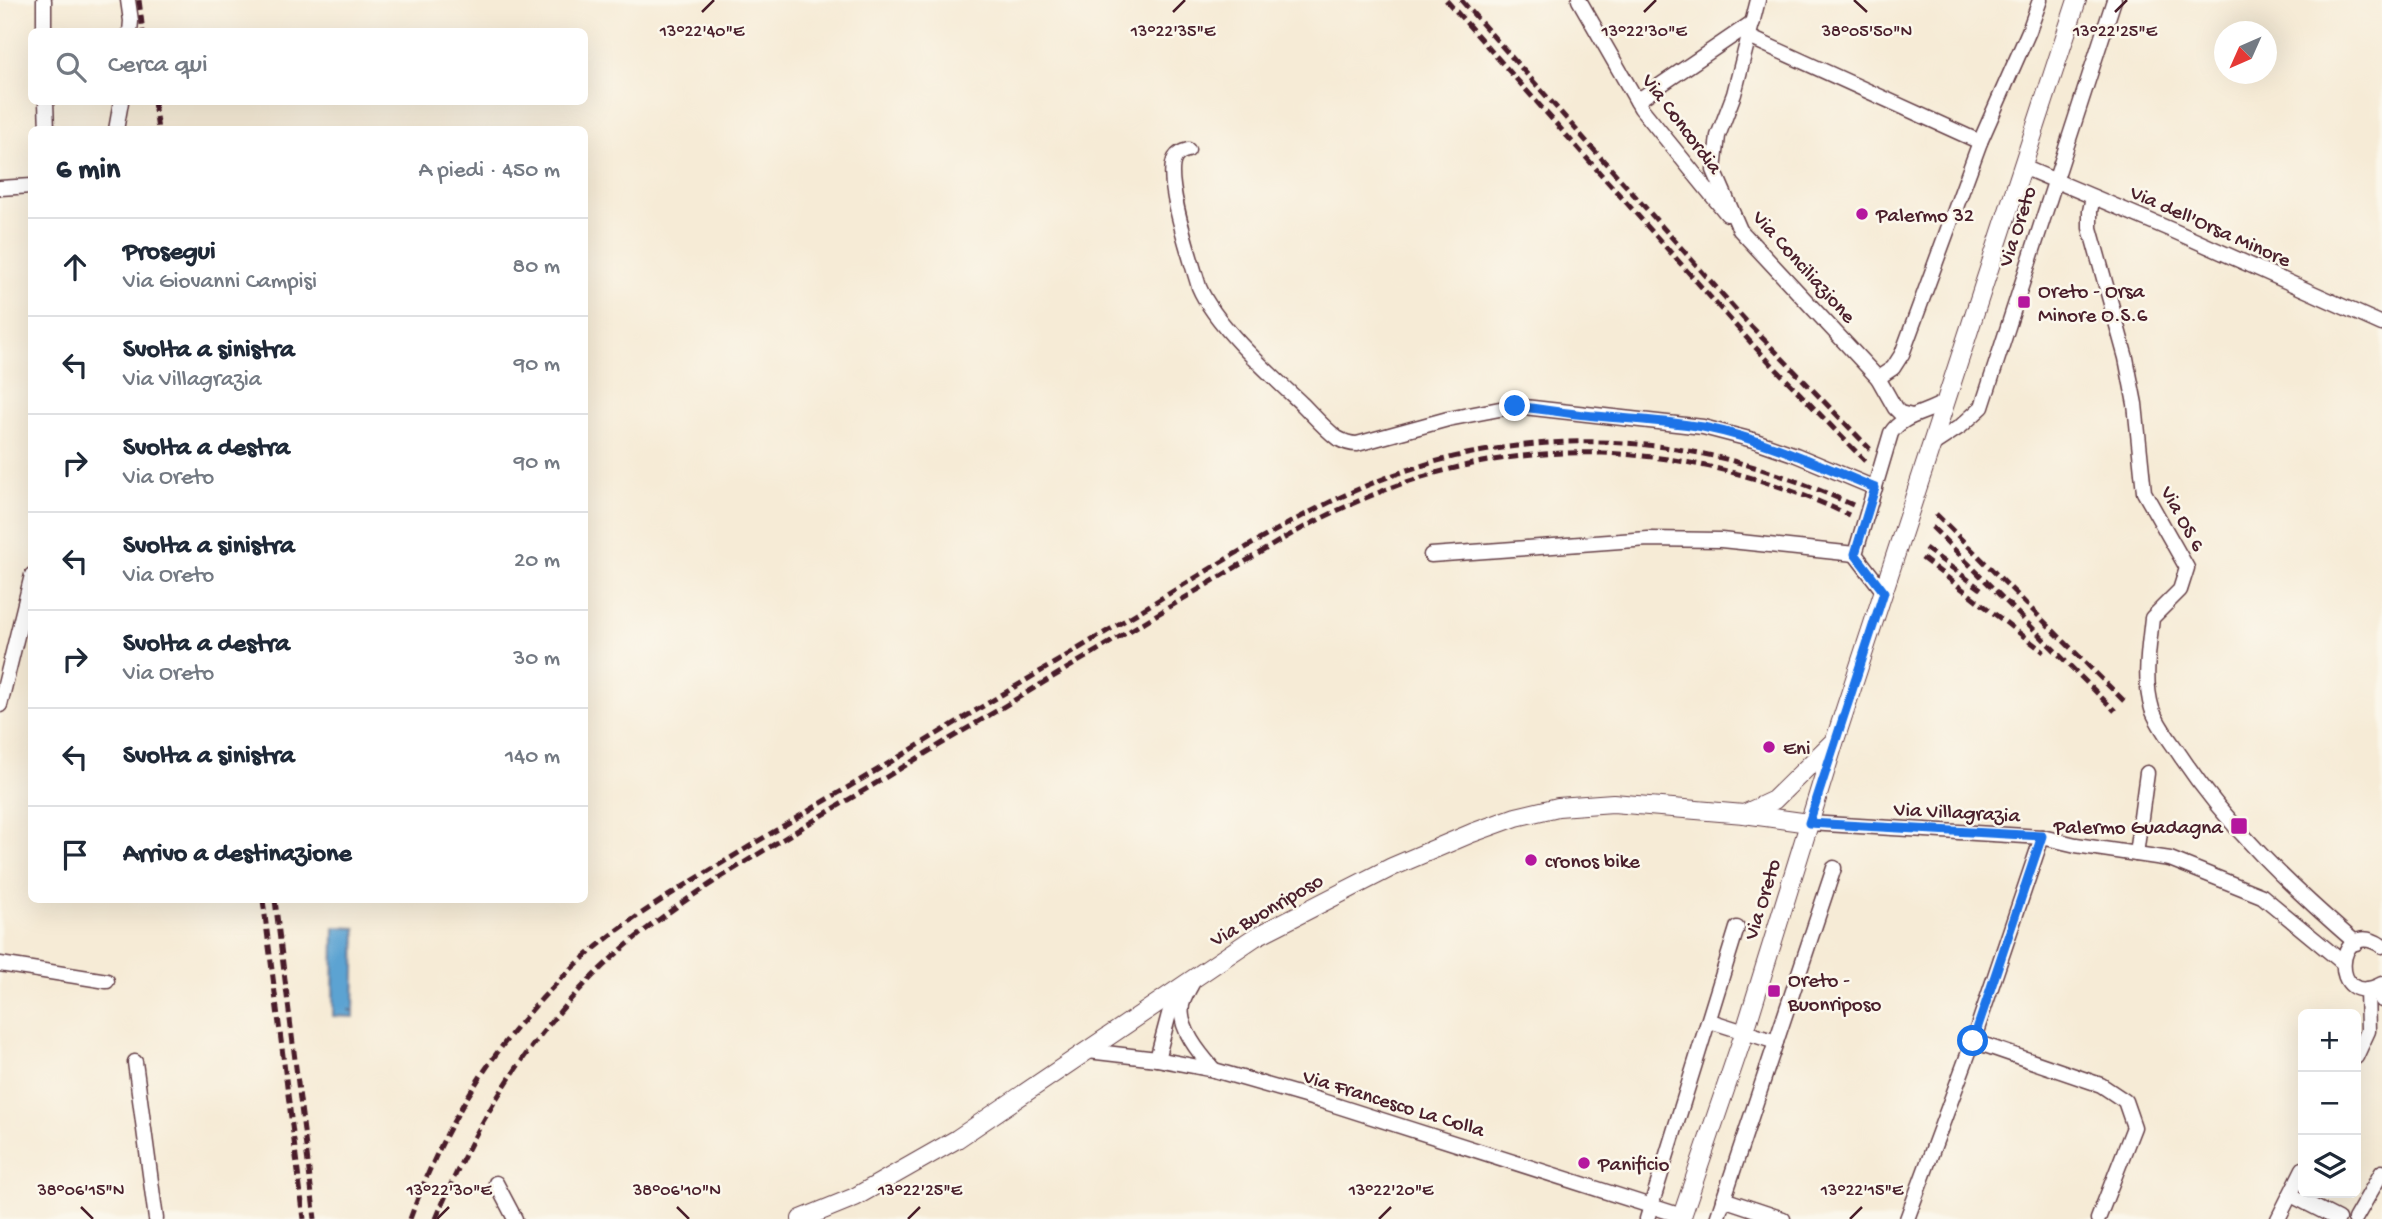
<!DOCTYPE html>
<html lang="it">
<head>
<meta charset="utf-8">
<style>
	:root { --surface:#fff; --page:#f6f6f7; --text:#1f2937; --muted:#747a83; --line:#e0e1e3 }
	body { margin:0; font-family:"Gochi Hand",sans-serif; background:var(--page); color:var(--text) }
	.controls { position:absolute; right:21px; bottom:21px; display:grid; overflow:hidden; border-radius:10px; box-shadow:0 7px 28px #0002 }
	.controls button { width:63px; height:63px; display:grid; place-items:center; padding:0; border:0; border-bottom:2px solid var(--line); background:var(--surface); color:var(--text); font:35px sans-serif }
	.compass { position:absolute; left:2214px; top:21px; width:63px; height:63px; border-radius:50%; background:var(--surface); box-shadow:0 7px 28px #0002; rotate:225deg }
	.stop { position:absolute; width:21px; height:21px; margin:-16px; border:5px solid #1a73e8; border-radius:50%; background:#fff }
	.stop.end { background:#1a73e8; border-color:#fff; box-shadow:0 2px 7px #0008 }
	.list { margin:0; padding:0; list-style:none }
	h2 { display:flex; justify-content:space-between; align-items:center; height:91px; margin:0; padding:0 28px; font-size:30px }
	h2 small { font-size:23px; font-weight:400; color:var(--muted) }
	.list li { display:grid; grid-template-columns:46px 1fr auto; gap:21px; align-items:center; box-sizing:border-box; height:98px; padding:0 28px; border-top:2px solid var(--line) }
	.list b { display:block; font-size:26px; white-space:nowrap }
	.list p { margin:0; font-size:23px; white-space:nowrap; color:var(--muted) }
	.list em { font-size:23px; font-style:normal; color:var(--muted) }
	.icon { flex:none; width:38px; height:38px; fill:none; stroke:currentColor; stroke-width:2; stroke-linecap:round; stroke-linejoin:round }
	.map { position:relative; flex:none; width:2382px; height:1219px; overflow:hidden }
	.search { position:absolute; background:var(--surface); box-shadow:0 7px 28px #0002; left:28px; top:28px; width:560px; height:77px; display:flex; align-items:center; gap:18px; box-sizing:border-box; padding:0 24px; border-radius:10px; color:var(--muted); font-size:26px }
	.panel { position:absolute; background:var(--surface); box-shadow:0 7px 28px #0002; left:28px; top:126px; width:560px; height:777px; border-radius:10px }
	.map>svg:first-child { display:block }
	.water { fill:#5ca3d2; stroke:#53617e; stroke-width:2 }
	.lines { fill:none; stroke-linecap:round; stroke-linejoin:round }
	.minor-casing { stroke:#643e45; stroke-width:17 }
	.tertiary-casing { stroke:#643e45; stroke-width:20 }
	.minor { stroke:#fff; stroke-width:14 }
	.tertiary { stroke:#fff; stroke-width:18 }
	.rail { stroke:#4a1f2b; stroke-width:5; stroke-dasharray:10 5; stroke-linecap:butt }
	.route { stroke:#1a73e8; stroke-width:9 }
	.ticks { fill:none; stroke:#4a1f2b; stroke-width:2.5 }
	.poi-dot { fill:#b5179e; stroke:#fbf7ec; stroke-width:2.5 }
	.labels { text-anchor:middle; stroke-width:5; stroke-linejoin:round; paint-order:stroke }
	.street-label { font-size:21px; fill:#4a1f2b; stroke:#fbf7ec }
	.poi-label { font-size:21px; fill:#4a1f2b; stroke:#fbf7ec; text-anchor:start }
	.ticks-label { font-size:18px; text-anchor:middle; fill:#4a1f2b; stroke:#fbf7ec; stroke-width:5; stroke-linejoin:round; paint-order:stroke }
</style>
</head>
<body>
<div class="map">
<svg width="2382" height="1219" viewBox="0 0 2382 1219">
	<rect width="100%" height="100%" fill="#fbf7ec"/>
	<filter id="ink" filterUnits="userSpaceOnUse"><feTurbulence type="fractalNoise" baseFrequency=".0143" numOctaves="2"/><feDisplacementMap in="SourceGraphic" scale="14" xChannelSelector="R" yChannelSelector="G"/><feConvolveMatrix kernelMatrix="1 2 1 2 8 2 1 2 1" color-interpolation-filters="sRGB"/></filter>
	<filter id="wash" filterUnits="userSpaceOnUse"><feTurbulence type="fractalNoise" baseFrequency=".00686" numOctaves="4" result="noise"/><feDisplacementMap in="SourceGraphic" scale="28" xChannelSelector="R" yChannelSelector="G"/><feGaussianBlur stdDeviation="1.57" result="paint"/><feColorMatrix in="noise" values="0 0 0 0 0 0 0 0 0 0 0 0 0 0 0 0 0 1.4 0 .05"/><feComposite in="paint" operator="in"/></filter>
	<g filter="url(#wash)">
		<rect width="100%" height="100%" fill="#f6ebd6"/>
		<!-- water -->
		<path class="water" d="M334,927L356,928L354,1010H348L354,1011V1017L333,1016Z"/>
	</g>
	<g filter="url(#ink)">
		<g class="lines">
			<!-- minor casing -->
			<g class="minor-casing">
				<g id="minor">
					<path d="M44,0V32"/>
					<path d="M128,0L131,21L130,32"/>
					<path d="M1579,0L1641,108L1727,214"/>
					<path d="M1758,0L1734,94L1718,136L1714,170L1740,230L1878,378L1895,408L1900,413L1912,416"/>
					<path d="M1749,37L1980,142"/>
					<path d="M1637,101L1753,22"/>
					<path d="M46,102L47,130"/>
					<path d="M116,130L121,102"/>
					<path d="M1188,150C1183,151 1178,153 1175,158C1163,178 1192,262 1199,287C1215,325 1271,375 1302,404C1313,415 1324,428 1337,438C1344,442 1350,444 1357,444L1448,419L1515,406L1703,427L1753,440L1796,455L1875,488"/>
					<path d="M2023,167L2174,231L2382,324"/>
					<path d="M0,188L32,186"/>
					<path d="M2093,197L2090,211V228L2126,358L2135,404L2144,492L2187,568L2180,590L2152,618C2149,647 2143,680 2152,709C2158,726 2170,740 2180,755C2228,827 2290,886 2356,943"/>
					<path d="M1878,378L1893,368L1902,354L1980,142L2029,31L2040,0"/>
					<path d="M1932,445L1961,426L1982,407L2114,0"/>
					<path d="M1431,555L1648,539L1721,540L1855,554"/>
					<path d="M1884,592L1855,554L1891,433C1903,414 1928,414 1946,401"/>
					<path d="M0,705L32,575"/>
					<path d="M1809,823L2042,837L2076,845L2170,859L2262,896L2342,962"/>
					<path d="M2136,854L2147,773"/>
					<path d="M2382,946C2334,914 2328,1013 2382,984"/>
					<path d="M0,964L107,981"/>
					<path d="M1194,979C1191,987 1184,996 1182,1005C1178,1028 1200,1054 1214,1070"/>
					<path d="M2375,988L2382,1000"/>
					<path d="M1710,1021L1776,1042"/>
					<path d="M1973,1041L2101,1085L2125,1101L2134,1127L2098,1219"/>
					<path d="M1088,1051L1157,1059L1214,1070L1322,1101L1682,1216"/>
					<path d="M2356,1057L2368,1031L2367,989"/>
					<path d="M1157,1059L1169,1014L1182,993"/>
					<path d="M135,1062L156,1219"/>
					<path d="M496,1183L515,1219"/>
					<path d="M2291,1195L2338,1219"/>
					<path d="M1723,1199L1783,1219"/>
					<path d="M1647,1219L1737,928"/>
					<path d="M1717,1219L1834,868"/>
					<path d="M1907,1219L1973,1041L2042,837"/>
					<path d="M2278,1219L2303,1169"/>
					<path d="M2355,1219L2382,1172"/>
				</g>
			</g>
			<!-- tertiary casing -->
			<g class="tertiary-casing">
				<g id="tertiary">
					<path d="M1744,814L1774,800L1833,742"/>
					<path d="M801,1219L855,1197L957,1139L1255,937L1392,867L1472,833L1516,817L1558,807L1613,803L1744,814L1809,823"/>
					<path d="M1681,1219L1745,1031L1835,740L2077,0"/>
				</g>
			</g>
			<!-- minor -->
			<use href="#minor" class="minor"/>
			<!-- tertiary -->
			<use href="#tertiary" class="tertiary"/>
			<!-- rail -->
			<g class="rail">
				<path d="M139,0L143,32"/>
				<path d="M1446,0L1753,345L1865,461"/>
				<path d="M1461,0L1746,321L1870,449"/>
				<path d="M154,102L158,130"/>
				<path d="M1936,514L2124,701"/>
				<path d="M1932,527L2115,711"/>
				<path d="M1925,548L1981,589"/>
				<path d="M1922,558L2044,652"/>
				<path d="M263,900L304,1219"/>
				<path d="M275,900L315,1219"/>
				<path d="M410,1219C444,1125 491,1048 562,978C612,928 672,893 732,857C789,822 847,788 904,754C991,701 1078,649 1165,596C1262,538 1358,475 1472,453C1609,427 1728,447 1853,505"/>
				<path d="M436,1219C481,1108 549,1005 644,931C683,900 726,874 768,848L1281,540C1320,518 1359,499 1401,484C1550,431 1707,448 1849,515"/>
			</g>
		</g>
	</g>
	<g class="lines" filter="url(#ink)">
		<!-- route -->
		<path class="route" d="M1515,406C1542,409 1569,414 1595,416C1631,419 1667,421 1703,427C1763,439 1819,464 1875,488L1855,554L1884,592L1809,823L2042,836L1973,1041"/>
	</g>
	<!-- ticks -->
	<path class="ticks" d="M1854,0L1867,12M702,12L714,0M1173,12L1185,0M1644,12L1656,0M2115,12L2127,0M81,1207L93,1219M677,1207L689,1219M437,1219L449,1207M908,1219L920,1207M1379,1219L1391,1207M1850,1219L1862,1207"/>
	<!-- markers -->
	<g class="poi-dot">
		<circle cx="1862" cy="214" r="7"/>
		<rect x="2017" y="295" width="14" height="14" rx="3.5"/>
		<circle cx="1769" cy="747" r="7"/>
		<rect x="2230" y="817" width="18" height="18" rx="3.5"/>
		<circle cx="1531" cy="860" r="7"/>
		<rect x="1767" y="984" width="14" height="14" rx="3.5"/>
		<circle cx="1584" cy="1163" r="7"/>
	</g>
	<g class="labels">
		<!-- street labels -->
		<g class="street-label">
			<text transform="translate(1683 123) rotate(53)" y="7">Via Concordia</text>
			<text transform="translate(2211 225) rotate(24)" y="7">Via dell'Orsa Minore</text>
			<text transform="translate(2016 226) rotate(-72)" y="7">Via Oreto</text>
			<text transform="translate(1805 266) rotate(48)" y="7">Via Conciliazione</text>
			<text transform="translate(2184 518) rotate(61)" y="7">Via OS 6</text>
			<text transform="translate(1957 811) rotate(3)" y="7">Via Villagrazia</text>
			<text transform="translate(1761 899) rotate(-73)" y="7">Via Oreto</text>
			<text transform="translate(1266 909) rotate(-30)" y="7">Via Buonriposo</text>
			<text transform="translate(1394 1102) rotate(17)" y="7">Via Francesco La Colla</text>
		</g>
		<!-- poi labels -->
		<g class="poi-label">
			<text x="1876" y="221">Palermo 32</text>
			<text x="2038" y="297">Oreto - Orsa<tspan x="2038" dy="24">Minore O.S.6</tspan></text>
			<text x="1783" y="754">Eni</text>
			<text x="2223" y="833" text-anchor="end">Palermo Guadagna</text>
			<text x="1545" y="867">cronos bike</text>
			<text x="1788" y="986">Oreto -<tspan x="1788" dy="24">Buonriposo</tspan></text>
			<text x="1598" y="1170">Panificio</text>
		</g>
	</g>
	<g class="ticks-label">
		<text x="702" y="36">13°22'40"E</text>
		<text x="1173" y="36">13°22'35"E</text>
		<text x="1644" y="36">13°22'30"E</text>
		<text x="1867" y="36">38°05'50"N</text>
		<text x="2115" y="36">13°22'25"E</text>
		<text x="81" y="1195">38°06'15"N</text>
		<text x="449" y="1195">13°22'30"E</text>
		<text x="920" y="1195">13°22'25"E</text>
		<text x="677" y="1195">38°06'10"N</text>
		<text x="1391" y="1195">13°22'20"E</text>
		<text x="1862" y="1195">13°22'15"E</text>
	</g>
</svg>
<div class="controls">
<button>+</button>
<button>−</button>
<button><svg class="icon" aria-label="layers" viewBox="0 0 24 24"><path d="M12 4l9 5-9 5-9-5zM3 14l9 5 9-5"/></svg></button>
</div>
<svg class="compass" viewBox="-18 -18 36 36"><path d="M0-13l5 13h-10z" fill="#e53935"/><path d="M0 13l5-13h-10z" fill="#747a83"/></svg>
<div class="stop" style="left:1973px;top:1041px"></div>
<div class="stop end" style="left:1515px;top:406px"></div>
<div class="search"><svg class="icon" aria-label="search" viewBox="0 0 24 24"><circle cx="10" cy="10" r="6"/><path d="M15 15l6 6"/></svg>Cerca qui</div>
<section class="panel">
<h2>6 min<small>A piedi · 450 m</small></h2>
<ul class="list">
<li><svg class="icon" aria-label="ahead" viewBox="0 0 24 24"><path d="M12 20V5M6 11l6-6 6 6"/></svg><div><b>Prosegui</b><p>Via Giovanni Campisi</p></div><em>80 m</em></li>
<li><svg class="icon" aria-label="left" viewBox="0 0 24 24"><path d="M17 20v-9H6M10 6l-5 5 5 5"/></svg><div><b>Svolta a sinistra</b><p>Via Villagrazia</p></div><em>90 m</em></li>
<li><svg class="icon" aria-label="right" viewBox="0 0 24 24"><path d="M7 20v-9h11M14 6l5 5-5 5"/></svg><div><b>Svolta a destra</b><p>Via Oreto</p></div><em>90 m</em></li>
<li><svg class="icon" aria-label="left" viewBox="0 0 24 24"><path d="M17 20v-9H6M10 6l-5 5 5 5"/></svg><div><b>Svolta a sinistra</b><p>Via Oreto</p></div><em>20 m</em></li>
<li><svg class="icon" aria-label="right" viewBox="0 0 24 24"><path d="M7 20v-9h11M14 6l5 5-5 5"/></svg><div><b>Svolta a destra</b><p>Via Oreto</p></div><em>30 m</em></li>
<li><svg class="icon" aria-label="left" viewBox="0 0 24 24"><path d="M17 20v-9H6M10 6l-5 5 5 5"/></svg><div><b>Svolta a sinistra</b></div><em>140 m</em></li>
<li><svg class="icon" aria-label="arrive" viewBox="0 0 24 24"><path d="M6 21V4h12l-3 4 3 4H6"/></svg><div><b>Arrivo a destinazione</b></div></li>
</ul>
</section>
</div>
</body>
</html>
